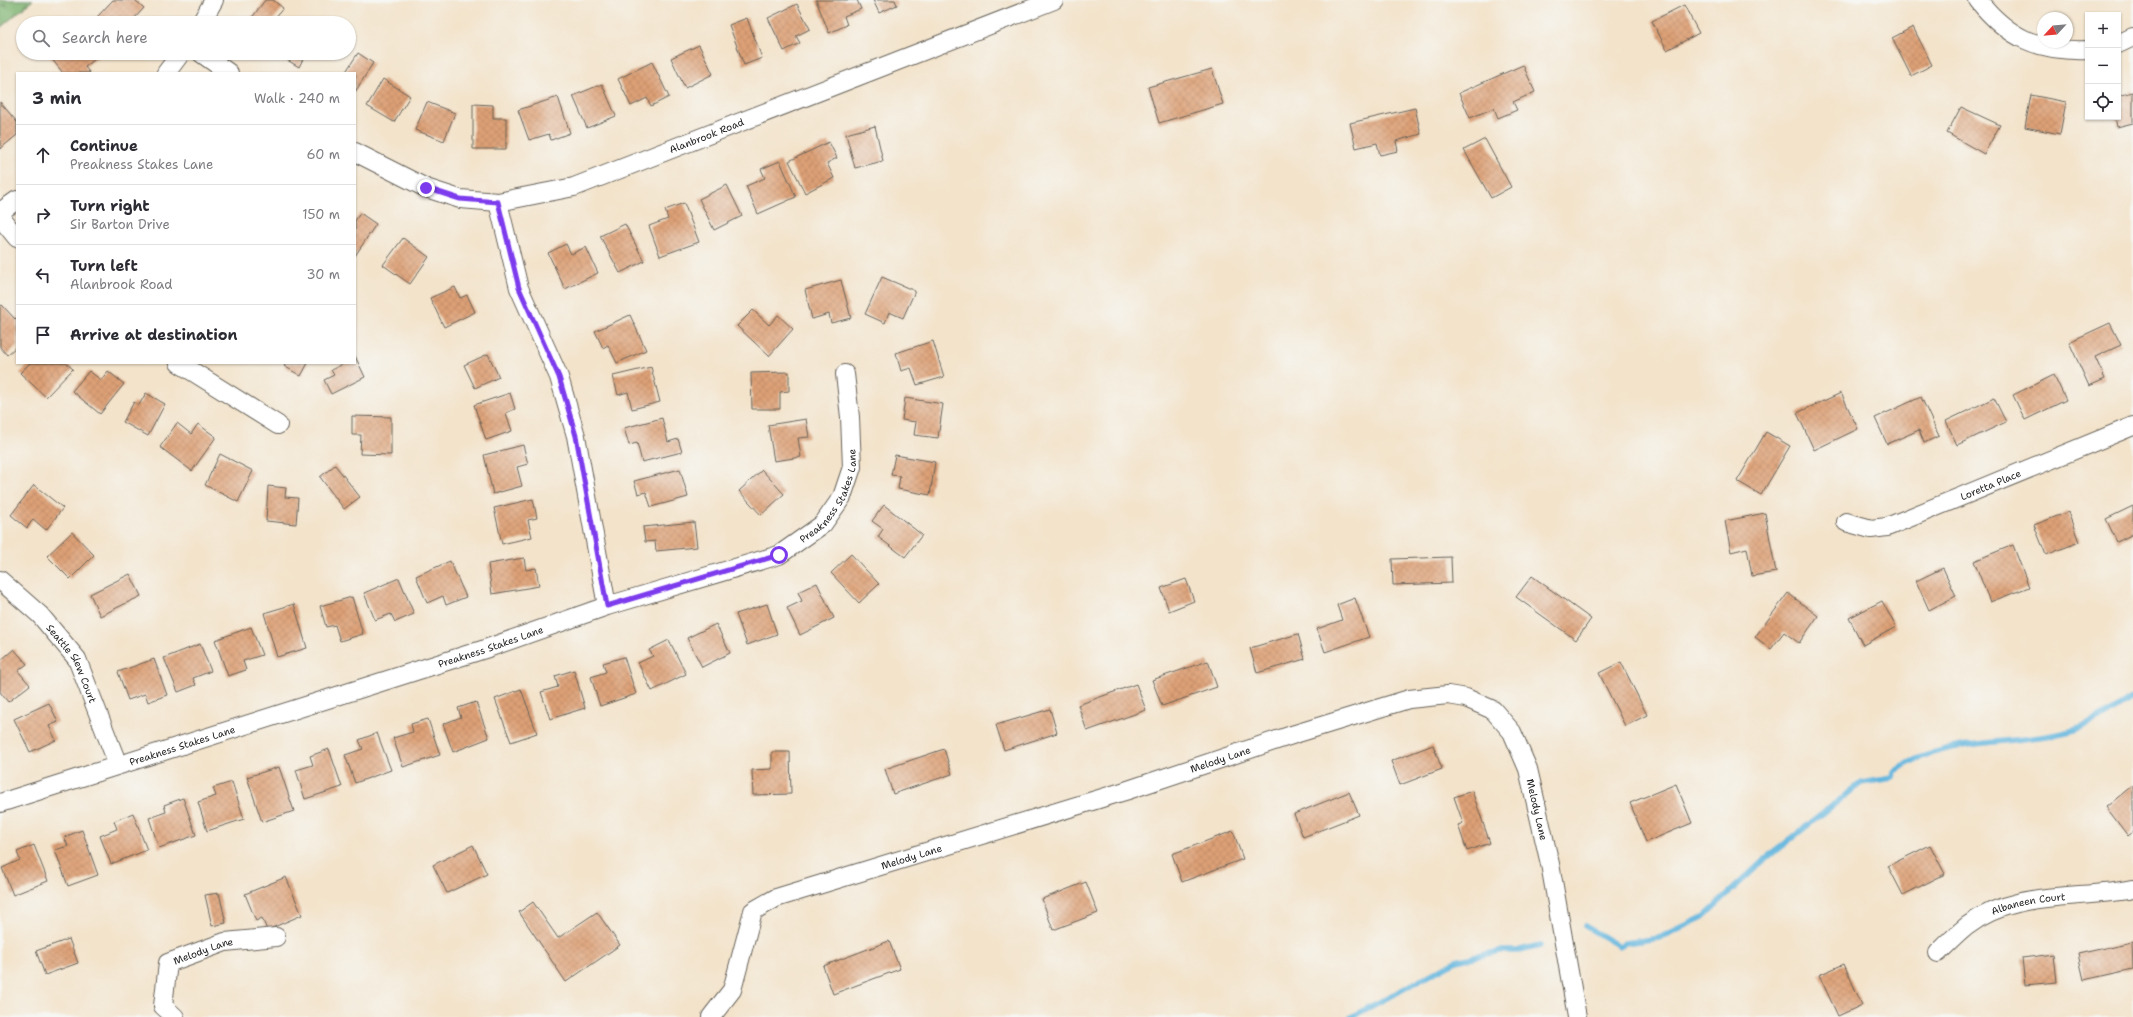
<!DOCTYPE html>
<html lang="en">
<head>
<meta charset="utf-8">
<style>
	:root { --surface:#fff; --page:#f7f7f7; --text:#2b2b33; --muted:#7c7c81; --line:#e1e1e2 }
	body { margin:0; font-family:"Shantell Sans",sans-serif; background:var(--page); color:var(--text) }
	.controls { position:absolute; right:12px; top:12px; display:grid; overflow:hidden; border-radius:0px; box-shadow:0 1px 3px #0004 }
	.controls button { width:36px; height:36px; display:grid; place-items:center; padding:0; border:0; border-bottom:1px solid var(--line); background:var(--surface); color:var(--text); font:20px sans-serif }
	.compass { position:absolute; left:2037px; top:12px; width:36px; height:36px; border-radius:50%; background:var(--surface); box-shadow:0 1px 3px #0004; rotate:244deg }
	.stop { position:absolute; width:12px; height:12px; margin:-9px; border:3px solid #7c3aed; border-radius:50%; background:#fff }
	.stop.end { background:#7c3aed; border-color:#fff; box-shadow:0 1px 4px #0008 }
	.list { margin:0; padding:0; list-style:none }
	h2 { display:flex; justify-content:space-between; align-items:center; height:52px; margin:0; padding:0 16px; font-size:17px }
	h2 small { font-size:13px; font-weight:400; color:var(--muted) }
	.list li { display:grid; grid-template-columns:26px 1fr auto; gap:12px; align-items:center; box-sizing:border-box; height:60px; padding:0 16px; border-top:1px solid var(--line) }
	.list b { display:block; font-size:15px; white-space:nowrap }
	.list p { margin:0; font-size:13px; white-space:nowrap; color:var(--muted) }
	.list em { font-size:13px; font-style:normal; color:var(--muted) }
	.icon { flex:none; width:22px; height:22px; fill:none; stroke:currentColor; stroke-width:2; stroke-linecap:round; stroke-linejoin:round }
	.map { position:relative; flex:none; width:2133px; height:1017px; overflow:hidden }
	.search { position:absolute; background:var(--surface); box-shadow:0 1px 3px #0004; left:16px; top:16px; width:340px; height:44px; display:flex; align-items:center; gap:10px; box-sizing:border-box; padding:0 14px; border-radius:22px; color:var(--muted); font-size:15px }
	.panel { position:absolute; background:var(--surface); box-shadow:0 1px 3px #0004; left:16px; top:72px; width:340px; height:292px; border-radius:0px }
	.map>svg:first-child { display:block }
	.forest { fill:url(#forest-firs); stroke:#4c6745 }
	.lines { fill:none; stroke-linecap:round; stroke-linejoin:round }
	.stream { stroke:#63b6de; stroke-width:5.5 }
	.building { fill:url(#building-cross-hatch) }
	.minor-casing { stroke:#676259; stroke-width:20 }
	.minor { stroke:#fff; stroke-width:18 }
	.route { stroke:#7c3aed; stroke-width:5 }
	.labels { text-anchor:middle; stroke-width:4; stroke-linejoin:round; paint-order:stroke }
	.street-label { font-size:10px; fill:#1c1c1c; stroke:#f6f6f2 }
</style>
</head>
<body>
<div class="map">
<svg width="2133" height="1017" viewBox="0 0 2133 1017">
	<defs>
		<pattern id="forest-firs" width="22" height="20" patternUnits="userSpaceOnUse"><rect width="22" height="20" fill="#7db26e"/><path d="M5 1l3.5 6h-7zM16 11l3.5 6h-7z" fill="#66905a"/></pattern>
		<pattern id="building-cross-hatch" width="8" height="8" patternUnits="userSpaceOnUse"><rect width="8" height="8" fill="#dda076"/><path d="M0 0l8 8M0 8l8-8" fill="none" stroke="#bd8966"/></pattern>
	</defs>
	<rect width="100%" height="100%" fill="#f6f6f2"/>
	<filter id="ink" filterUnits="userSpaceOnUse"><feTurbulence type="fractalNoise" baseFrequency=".025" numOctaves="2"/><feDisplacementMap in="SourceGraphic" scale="8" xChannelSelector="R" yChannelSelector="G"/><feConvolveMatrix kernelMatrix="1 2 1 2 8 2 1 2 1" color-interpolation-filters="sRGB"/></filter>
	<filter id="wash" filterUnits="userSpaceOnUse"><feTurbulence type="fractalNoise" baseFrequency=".012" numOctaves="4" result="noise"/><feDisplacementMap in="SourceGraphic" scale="16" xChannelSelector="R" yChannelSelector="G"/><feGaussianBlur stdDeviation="0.9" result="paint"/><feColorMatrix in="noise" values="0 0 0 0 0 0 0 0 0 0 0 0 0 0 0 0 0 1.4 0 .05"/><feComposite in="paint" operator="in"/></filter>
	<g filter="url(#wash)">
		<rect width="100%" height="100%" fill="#f3e3cb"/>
		<!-- forest -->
		<path class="forest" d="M0,0H33L0,28Z"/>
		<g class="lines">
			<!-- stream -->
			<g class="stream">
				<path d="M1585,926L1619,946L1625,943L1659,938L1703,917L1763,861L1861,783L1893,778L1894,772C1947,734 2015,747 2074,730C2096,723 2114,709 2133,697"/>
				<path d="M1351,1017L1456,961L1500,951H1516L1540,945"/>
			</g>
		</g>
		<g id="blocks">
			<!-- building -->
			<g class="building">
				<path d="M113,0H135L144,8L132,21L134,23H104L97,17Z"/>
				<path d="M265,0H273L283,8L271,23H248Z"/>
				<path d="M816,0H857L861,9L844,16L847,25L829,33Z"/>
				<path d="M873,0H895L897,5L879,13Z"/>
				<path d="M797,4L810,29L796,36L800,43L784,51L768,18Z"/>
				<path d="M1684,5L1699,33L1667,50L1652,21Z"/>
				<path d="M747,18L762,58L744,65L729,25Z"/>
				<path d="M1913,27L1932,65L1911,76L1892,38Z"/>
				<path d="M699,45L713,74L685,88L671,58Z"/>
				<path d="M47,53H96L99,56L85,67L90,73H63Z"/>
				<path d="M284,53H306L299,67L282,57Z"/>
				<path d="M358,53L373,63L355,92V73H345Z"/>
				<path d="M652,62L669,97L651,106L647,98L631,106L618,79Z"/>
				<path d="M1523,65L1535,92L1513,102L1517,110L1498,118L1494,108L1470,118L1459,93Z"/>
				<path d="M1212,69L1223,104L1159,123L1148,87Z"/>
				<path d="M383,79L410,96L394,122L367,106Z"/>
				<path d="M602,84L616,116L587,128L573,96Z"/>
				<path d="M2133,92V123L2117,127L2115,117H2118V96Z"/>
				<path d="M2031,95L2066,102L2060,134L2025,127Z"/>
				<path d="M558,97L570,133L551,140L549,134L529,140L518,110Z"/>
				<path d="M0,102L17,122V135L0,149Z"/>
				<path d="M427,102L455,113L444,141L415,130Z"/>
				<path d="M473,104L493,105V118H506V149H473Z"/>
				<path d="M1961,107L2000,125L1984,154L1947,133Z"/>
				<path d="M1415,108L1421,134L1396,141L1398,151L1380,155L1377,143L1356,148L1350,123Z"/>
				<path d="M875,126L883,161L855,168L846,134Z"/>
				<path d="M1485,139L1511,187L1491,198L1464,150Z"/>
				<path d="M829,142L837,158L827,163L834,178L805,193L789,161Z"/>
				<path d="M780,161L796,197L758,214L746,186L765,178L761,169Z"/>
				<path d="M727,185L742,216L714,230L699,199Z"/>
				<path d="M684,203L699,242L660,256L649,226L668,219L665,210Z"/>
				<path d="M360,213L376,224L355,256V221Z"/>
				<path d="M625,224L644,261L620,273L600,236Z"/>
				<path d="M403,238L429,257L410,284L383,265Z"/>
				<path d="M566,244L571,254L586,247L598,273L565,289L548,253Z"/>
				<path d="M882,277L915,291L903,318L889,312L885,323L865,314Z"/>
				<path d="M841,280L851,318L831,323L829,314L812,319L805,290Z"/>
				<path d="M455,287L460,298L467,295L475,312L444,327L430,298Z"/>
				<path d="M2,305L15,319L17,317V346L7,355L0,347V306Z"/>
				<path d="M753,310L769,325L778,315L793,329L769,356L737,326Z"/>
				<path d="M630,315L646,350L617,363L608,345L603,348L595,331Z"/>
				<path d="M2110,323L2121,345L2095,357L2105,379L2089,386L2069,342Z"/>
				<path d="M933,341L944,377L917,385L911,368L901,371L896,353Z"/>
				<path d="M488,354L499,377L475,388L464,365Z"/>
				<path d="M355,356L365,377L331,394L324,380L334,375L331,370L345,363H355Z"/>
				<path d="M30,363H66L73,369L46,397L20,373Z"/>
				<path d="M286,363H308L301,376L284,366Z"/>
				<path d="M651,367L660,402L632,409L628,392L618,395L613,376Z"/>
				<path d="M89,371L101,380L108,371L124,384L100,414L72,391Z"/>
				<path d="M789,372V391L780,392V409H752L751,373Z"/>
				<path d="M2054,375L2066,400L2025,420L2013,395Z"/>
				<path d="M146,393L165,404L148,436L123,422L134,402L139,405Z"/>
				<path d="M510,393L515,409L506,413L512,431L486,440L474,405Z"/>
				<path d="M1841,393L1858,429L1814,450L1797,413Z"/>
				<path d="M1921,397L1939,436L1924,443L1919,430L1887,444L1875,418Z"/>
				<path d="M905,398L943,404L938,438L914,435L916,422L902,420Z"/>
				<path d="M1994,398L2006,422L1957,445L1946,421Z"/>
				<path d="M352,416L391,417V455L360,454L361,435H352Z"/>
				<path d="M662,418L668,442L678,439L682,452L642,462L637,443L629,445L624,428Z"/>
				<path d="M806,419L809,437L798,438L801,457L774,461L768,425Z"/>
				<path d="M177,423L191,434L198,424L216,437L192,471L160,447Z"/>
				<path d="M1766,432L1790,446L1761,495L1737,481Z"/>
				<path d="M523,445L528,464L517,467L522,486L493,494L484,455Z"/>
				<path d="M220,454L253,471L238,502L205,485Z"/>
				<path d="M895,455L935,462L930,495L898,489L900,476L891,475Z"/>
				<path d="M335,465L360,497L344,509L320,477Z"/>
				<path d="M680,469L688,497L651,507L646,492L638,494L634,481Z"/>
				<path d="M762,470L784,494L761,515L739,491Z"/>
				<path d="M34,485L63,508L46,530L33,519L27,528L11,515Z"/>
				<path d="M268,486L286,488L285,497L298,498L296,524L266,521Z"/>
				<path d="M533,499L537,518L528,520L532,537L502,544L494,508Z"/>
				<path d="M884,505L922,535L905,557L878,537L883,529L872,521Z"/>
				<path d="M2133,506V534L2117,542L2106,519Z"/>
				<path d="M2068,512L2079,542L2046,555L2034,525Z"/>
				<path d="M1765,513L1776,572L1752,576L1747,548L1731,552L1725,521Z"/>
				<path d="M694,522L697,547L656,551L655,541L645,542L643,527Z"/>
				<path d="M72,532L94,555L70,579L47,556Z"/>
				<path d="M2013,545L2029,587L1990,602L1974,561Z"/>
				<path d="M851,554L879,584L859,603L831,573Z"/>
				<path d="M1451,557L1452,583L1393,585L1392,559Z"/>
				<path d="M524,558L526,570L536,568L539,586L492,594L488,564Z"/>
				<path d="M450,561L466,597L446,605L443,596L427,603L416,576Z"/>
				<path d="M1943,568L1956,596L1929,610L1916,581Z"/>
				<path d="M130,574L141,596L100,616L90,594Z"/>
				<path d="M1532,576L1591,619L1576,640L1516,597Z"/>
				<path d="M399,578L414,614L395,622L391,614L375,620L364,593Z"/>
				<path d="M1186,579L1194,601L1169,611L1161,588Z"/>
				<path d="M817,583L834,618L800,635L787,608L802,601L798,592Z"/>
				<path d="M1788,593L1818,616L1799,643L1784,632L1771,649L1755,637Z"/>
				<path d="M352,597L363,634L340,641L335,625L326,627L320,606Z"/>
				<path d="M1355,598L1369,637L1325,652L1317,629L1342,620L1337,605Z"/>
				<path d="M1882,601L1896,627L1863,645L1849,618Z"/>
				<path d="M294,604L307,648L277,657L264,613Z"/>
				<path d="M767,604L777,634L747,645L736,614Z"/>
				<path d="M716,624L730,653L702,667L687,638Z"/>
				<path d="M251,627L262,655L243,661L246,670L228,676L215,640Z"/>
				<path d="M1298,634L1305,659L1257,673L1250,648Z"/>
				<path d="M669,640L686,674L652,691L638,663L653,656L649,650Z"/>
				<path d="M200,644L211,671L193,678L196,685L178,692L164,658Z"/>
				<path d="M14,649L27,664L18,671L30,685L8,702L0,692V661Z"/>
				<path d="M624,657L636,694L600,706L591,677L606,672L603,663Z"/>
				<path d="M154,659L167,695L148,702L145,694L128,700L118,672Z"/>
				<path d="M1208,661L1217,687L1162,706L1152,680Z"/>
				<path d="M1621,662L1647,715L1625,726L1599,673Z"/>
				<path d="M574,670L585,708L550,719L541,692L558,687L555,676Z"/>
				<path d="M1136,684L1146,710L1087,731L1078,705Z"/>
				<path d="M521,689L537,733L511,742L495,699Z"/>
				<path d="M476,702L489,738L453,752L443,724L461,717L458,708Z"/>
				<path d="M49,703L58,722L49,726L56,740L30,752L14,719Z"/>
				<path d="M1050,709L1057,733L1004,750L996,725Z"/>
				<path d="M428,719L440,755L403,767L393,738L413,732L411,724Z"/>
				<path d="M377,733L391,770L355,783L345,755L363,749L359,740Z"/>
				<path d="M1433,745L1442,769L1400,785L1391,761Z"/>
				<path d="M329,749L342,787L305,799L296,770L313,765L310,756Z"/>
				<path d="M944,749L952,774L893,794L885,769Z"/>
				<path d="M772,752H790L791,794L753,795L752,770L772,769Z"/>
				<path d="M279,767L294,811L262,822L247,777Z"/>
				<path d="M232,782L244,819L207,831L198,802L216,796L213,788Z"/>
				<path d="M1676,784L1692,823L1646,842L1630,803Z"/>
				<path d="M2133,785V832L2128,836L2106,807Z"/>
				<path d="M1472,791L1490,843L1467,851L1458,825L1463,823L1454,797Z"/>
				<path d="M1349,792L1359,815L1303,837L1294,814Z"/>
				<path d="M183,798L196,835L159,848L149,818L166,812L164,805Z"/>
				<path d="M133,813L147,850L111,864L100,836L117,829L114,821Z"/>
				<path d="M82,830L98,875L68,886L55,850L68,846L64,837Z"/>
				<path d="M1233,831L1243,859L1182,882L1172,854Z"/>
				<path d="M34,845L48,881L13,895L2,868L20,860L17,852Z"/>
				<path d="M473,845L487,874L447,893L433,865Z"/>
				<path d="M1930,845L1945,874L1903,895L1888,866Z"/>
				<path d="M286,877L302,915L267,930L262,918L256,921L245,894Z"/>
				<path d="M1086,882L1098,913L1053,930L1042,899Z"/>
				<path d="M219,893L226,923L212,926L205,895Z"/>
				<path d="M533,902L558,938L597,912L620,945L566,982L519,912Z"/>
				<path d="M69,939L78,963L45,975L36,951Z"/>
				<path d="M889,941L900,969L833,994L823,966Z"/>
				<path d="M2132,942L2133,969L2084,980L2078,954Z"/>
				<path d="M2054,954L2057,982L2025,985L2022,958Z"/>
				<path d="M1844,964L1862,1005L1838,1016L1819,975Z"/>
			</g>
		</g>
	</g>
	<g filter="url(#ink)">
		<use href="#blocks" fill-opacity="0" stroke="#676259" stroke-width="1"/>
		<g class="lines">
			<!-- minor casing -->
			<g class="minor-casing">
				<g id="minor">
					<path d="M1978,0C2008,38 2039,52 2088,50"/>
					<path d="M201,23L214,0"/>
					<path d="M2118,44L2133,37"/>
					<path d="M201,53L229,73"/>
					<path d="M166,73L181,53"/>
					<path id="s1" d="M355,152L426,188L460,199L498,202L574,187L1054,0"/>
					<path d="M498,202L519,288L559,377L576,436L607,606"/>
					<path d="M0,212L17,200"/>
					<path d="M0,217L17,238"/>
					<path d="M179,363L278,425"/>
					<path id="s2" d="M1846,522L1871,529L1887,527L2133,426"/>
					<path id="s3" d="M0,580L40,615L77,659L118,765"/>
					<path id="s4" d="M0,803L485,649L607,606L779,555L823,524L842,497L852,467L850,417L845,374"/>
					<path id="s5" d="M1938,953C1947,944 1957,934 1967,926C2016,889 2077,900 2133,889"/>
					<path id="s6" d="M175,1017L163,1006L168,963L225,942L276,937"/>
					<path id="s7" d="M711,1017L732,990L753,911L776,898L1125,791L1295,734L1409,699L1448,695L1466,698L1493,710L1512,732L1528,769L1550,864L1577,1017"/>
				</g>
			</g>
			<!-- minor -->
			<use href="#minor" class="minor"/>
		</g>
	</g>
	<g class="lines" filter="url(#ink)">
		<!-- route -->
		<path class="route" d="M426,188L460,199L498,202L519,288L559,377L576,436L607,606L779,555"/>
	</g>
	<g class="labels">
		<!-- street labels -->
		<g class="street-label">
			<text dy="4" stroke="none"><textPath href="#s1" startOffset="373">Alanbrook Road</textPath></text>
			<text dy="4" stroke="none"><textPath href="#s2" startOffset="154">Loretta Place</textPath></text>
			<text dy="4" stroke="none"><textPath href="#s4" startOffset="899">Preakness Stakes Lane</textPath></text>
			<text dy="4" stroke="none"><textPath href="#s4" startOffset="515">Preakness Stakes Lane</textPath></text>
			<text dy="4" stroke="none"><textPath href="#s3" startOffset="112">Seattle Slew Court</textPath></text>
			<text dy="4" stroke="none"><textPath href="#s4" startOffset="191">Preakness Stakes Lane</textPath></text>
			<text dy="4" stroke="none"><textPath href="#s7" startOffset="608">Melody Lane</textPath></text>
			<text dy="4" stroke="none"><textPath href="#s7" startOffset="1004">Melody Lane</textPath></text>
			<text dy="4" stroke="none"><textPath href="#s7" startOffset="284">Melody Lane</textPath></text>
			<text dy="4" stroke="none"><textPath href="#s5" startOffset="106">Albaneen Court</textPath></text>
			<text dy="4" stroke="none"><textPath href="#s6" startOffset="97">Melody Lane</textPath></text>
		</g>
	</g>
</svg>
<div class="controls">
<button>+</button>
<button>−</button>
<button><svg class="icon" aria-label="locate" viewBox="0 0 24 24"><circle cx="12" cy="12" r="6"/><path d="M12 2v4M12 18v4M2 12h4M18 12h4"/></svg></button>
</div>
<svg class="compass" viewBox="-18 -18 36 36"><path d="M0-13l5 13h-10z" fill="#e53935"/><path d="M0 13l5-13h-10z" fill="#7c7c81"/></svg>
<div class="stop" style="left:779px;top:555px"></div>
<div class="stop end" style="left:426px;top:188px"></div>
<div class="search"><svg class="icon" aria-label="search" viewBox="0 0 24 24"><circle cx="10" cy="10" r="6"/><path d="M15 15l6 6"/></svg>Search here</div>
<section class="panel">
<h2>3 min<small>Walk · 240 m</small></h2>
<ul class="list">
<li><svg class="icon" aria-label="ahead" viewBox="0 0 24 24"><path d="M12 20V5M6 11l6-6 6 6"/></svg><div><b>Continue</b><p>Preakness Stakes Lane</p></div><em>60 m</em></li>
<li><svg class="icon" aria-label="right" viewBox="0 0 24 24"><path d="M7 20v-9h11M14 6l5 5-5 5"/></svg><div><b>Turn right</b><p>Sir Barton Drive</p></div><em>150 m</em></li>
<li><svg class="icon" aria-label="left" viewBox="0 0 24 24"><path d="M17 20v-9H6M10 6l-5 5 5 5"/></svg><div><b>Turn left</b><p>Alanbrook Road</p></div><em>30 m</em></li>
<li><svg class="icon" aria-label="arrive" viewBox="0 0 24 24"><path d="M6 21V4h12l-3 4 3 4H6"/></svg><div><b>Arrive at destination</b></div></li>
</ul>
</section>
</div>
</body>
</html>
